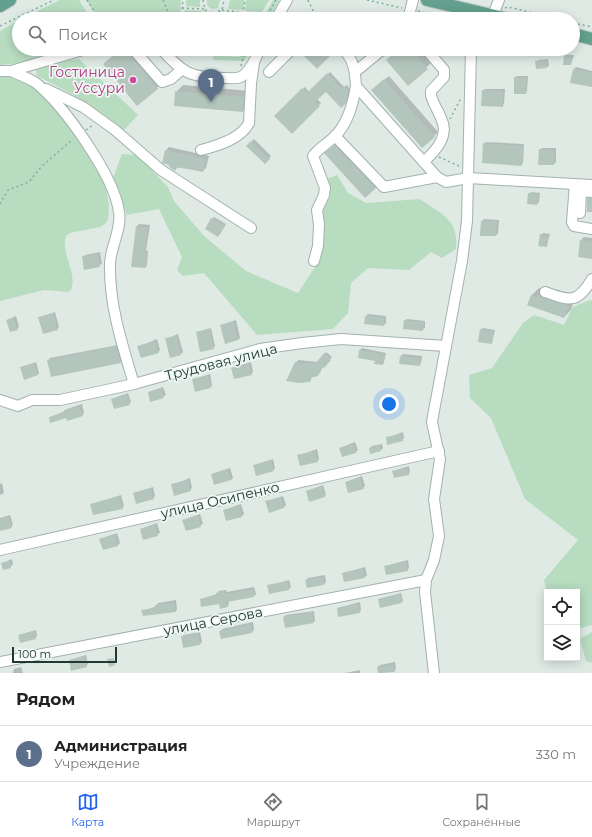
<!DOCTYPE html>
<html lang="ru">
<head>
<meta charset="utf-8">
<style>
	:root { --surface:#fff; --page:#f6f6f6; --text:#222; --muted:#767676; --line:#e0e0e0; --accent:#2563eb }
	body { margin:0; font-family:Montserrat,sans-serif; background:var(--page); color:var(--text) }
	.controls { position:absolute; right:12px; bottom:12px; display:grid; overflow:hidden; border-radius:0px; box-shadow:0 2px 10px #0003 }
	.controls button { width:36px; height:36px; display:grid; place-items:center; padding:0; border:0; border-bottom:1px solid var(--line); background:var(--surface); color:var(--text); font:20px sans-serif }
	.scale { position:absolute; left:12px; bottom:10px; width:105px; box-sizing:border-box; padding-left:4px; border:2px solid #203a32; border-top:0; font-size:11px; line-height:14px; white-space:nowrap; color:#203a32; -webkit-text-stroke:3px #eff7f3; paint-order:stroke }
	.you { position:absolute; left:389px; top:404px; width:14px; height:14px; margin:-10px; border:3px solid #fff; border-radius:50%; background:#1a73e8; box-shadow:0 0 0 6px #1a73e833 }
	.badge { display:grid; place-items:center; width:26px; height:26px; border-radius:50%; background:var(--accent); color:#fff; font-size:13px; font-weight:700 }
	.pin { position:absolute; translate:-50% -33px; filter:drop-shadow(0 1px 2px #0008) }
	.pin::after { content:''; position:absolute; top:21px; width:14px; height:12px; background:inherit; clip-path:polygon(0 0,100% 0,50% 100%) }
	.list { margin:0; padding:0; list-style:none }
	h2 { display:flex; justify-content:space-between; align-items:center; height:52px; margin:0; padding:0 16px; font-size:17px }
	h2 small { font-size:13px; font-weight:400; color:var(--muted) }
	.list li { display:grid; grid-template-columns:26px 1fr auto; gap:12px; align-items:center; box-sizing:border-box; height:56px; padding:0 16px; border-top:1px solid var(--line) }
	.list b { display:block; font-size:15px; white-space:nowrap }
	.list p { margin:0; font-size:13px; white-space:nowrap; color:var(--muted) }
	.list em { font-size:13px; font-style:normal; color:var(--muted) }
	.icon { flex:none; width:22px; height:22px; fill:none; stroke:currentColor; stroke-width:2; stroke-linecap:round; stroke-linejoin:round }
	.map { position:relative; flex:none; width:592px; height:673px; overflow:hidden }
	.search { position:absolute; background:var(--surface); box-shadow:0 2px 10px #0003; left:12px; right:12px; top:12px; height:44px; display:flex; align-items:center; gap:10px; box-sizing:border-box; padding:0 14px; border-radius:22px; color:var(--muted); font-size:15px }
	.sheet { height:108px; background:var(--surface) }
	nav { display:flex; justify-content:space-around; align-items:center; box-sizing:border-box; height:56px; border-top:1px solid var(--line); background:var(--surface); font-size:11px; color:var(--muted) }
	nav a { display:grid; justify-items:center; gap:2px }
	nav .on { color:var(--accent) }
	.map>svg:first-child { display:block }
	.green { fill:#b7dcc0 }
	.shadow { fill:#0003 }
	.building { fill:#b4c5be }
	.lines { fill:none; stroke-linecap:round; stroke-linejoin:round }
	.minor-casing { stroke:#a2b2ac; stroke-width:12 }
	.major-casing { stroke:#bcc4c2; stroke-width:14 }
	.path { stroke:#7fae9e; stroke-width:1.5; stroke-dasharray:2 3; stroke-linecap:butt }
	.minor { stroke:#fff; stroke-width:10 }
	.major { stroke:#63a08e; stroke-width:12 }
	.hotel-dot { fill:#d1479c; stroke:#eff7f3; stroke-width:1.5 }
	.labels { text-anchor:middle; stroke-width:3.5; stroke-linejoin:round; paint-order:stroke }
	.hotel-label { font-size:14px; fill:#b23c85; stroke:#eff7f3; text-anchor:end }
	.street-label { font-size:14px; fill:#203a32; stroke:#eff7f3 }
</style>
</head>
<body>
<div class="map">
<svg width="592" height="673" viewBox="0 0 592 673">
	<rect width="100%" height="100%" fill="#dfeae5"/>
	<!-- green -->
	<g class="green">
		<path d="M60,0H79L91,19H21Z"/>
		<path d="M86,0H181L180,19H149L146,16L135,19H99Z"/>
		<path d="M186,0H200V7L186,6Z"/>
		<path d="M207,0H220L218,8L212,9L207,5Z"/>
		<path d="M230,0H244V10L228,9Z"/>
		<path d="M246,0H269L262,12L245,11Z"/>
		<path d="M273,0H279L272,13H266Z"/>
		<path d="M185,10L202,11L201,19H184Z"/>
		<path d="M224,14H241V19H223Z"/>
		<path d="M19,20V49H78L23,63L0,65V31Z"/>
		<path d="M244,49H251L244,61L213,60L214,56L240,57Z"/>
		<path d="M79,59L138,115L124,130C97,107 68,91 37,76L35,65Z"/>
		<path d="M0,75L18,78L50,93L81,132L93,142L104,163V178L109,205L108,219L105,224L100,227L70,233L66,236C60,253 78,273 71,290L68,292L44,290L0,301Z"/>
		<path d="M122,154L137,155L168,187L174,201L204,236L246,271L298,293L315,267L324,241L323,211L330,197L327,179L337,175L348,193L366,203L420,199C442,215 459,219 456,249L442,258L431,252L409,270L368,268L351,283L348,313L333,329L257,335L204,273L183,276L177,270L182,257L159,209L127,215L113,178Z"/>
		<path d="M590,300L592,301V625L578,629L577,592H547V594L544,580L578,540L525,499L491,418L470,398L469,375L492,368L523,323L534,315L564,325L573,307Z"/>
		<path d="M592,632V663L586,661L580,639Z"/>
	</g>
	<!-- shadow -->
	<g class="shadow">
		<path d="M121,49H133L161,84L157,88L104,64Z"/>
		<path d="M400,49H419L431,63L408,84Z"/>
		<path d="M566,55H574L571,64L565,56Z"/>
		<path d="M548,59L549,66L547,67L536,62L538,60Z"/>
		<path d="M576,67L592,71V86L574,69Z"/>
		<path d="M330,72L344,87L347,85L350,89L347,100L341,106L326,90L317,99L321,103L292,132L276,116L305,87L309,92Z"/>
		<path d="M389,76L438,132L434,136L377,86Z"/>
		<path d="M517,76H528L527,91L526,93L515,78Z"/>
		<path d="M183,85L250,91L249,104L243,111L176,92Z"/>
		<path d="M485,89H505L504,104L502,106L483,91Z"/>
		<path d="M254,139L271,156L265,163L247,146Z"/>
		<path d="M340,141L380,183L366,197L330,149Z"/>
		<path d="M486,142L524,144L523,163L521,165L484,144Z"/>
		<path d="M169,147L209,156L206,168L203,171L178,167L175,170L166,150Z"/>
		<path d="M542,148H556V162L554,164L540,150Z"/>
		<path d="M531,192L540,193L539,202L537,204L529,194Z"/>
		<path d="M214,217L226,224L220,234L212,219Z"/>
		<path d="M484,219L499,220L498,234L496,235H481L482,221Z"/>
		<path d="M139,224L150,225L146,251H148L147,265L145,267L132,266L137,226Z"/>
		<path d="M543,233L550,234L546,246L541,235Z"/>
		<path d="M584,237L592,238V258L581,240Z"/>
		<path d="M100,252L102,264L85,269L83,257L85,255Z"/>
		<path d="M539,288L575,298L571,310L564,317L528,304L532,295Z"/>
		<path d="M55,312L59,327L57,329L39,318Z"/>
		<path d="M368,314L386,316V323L384,325L366,316Z"/>
		<path d="M16,316L19,327L17,329L7,320Z"/>
		<path d="M407,319L425,321V328L423,329L405,321Z"/>
		<path d="M236,320L240,338L238,340L221,325Z"/>
		<path d="M211,328L215,346L214,348L197,332Z"/>
		<path d="M483,328L495,330L492,343L481,329Z"/>
		<path d="M178,334L183,352L181,354L166,339Z"/>
		<path d="M157,339L160,350L158,352L138,347Z"/>
		<path d="M118,345L122,360L120,362L49,360L50,358Z"/>
		<path d="M362,348L386,353L384,362L383,364L376,360L360,350Z"/>
		<path d="M326,352L332,357L323,366L320,373L312,377L310,381L296,363L298,360L318,362Z"/>
		<path d="M403,354L422,356L421,363L419,365L401,356Z"/>
		<path d="M36,362L39,373L38,375L21,368Z"/>
		<path d="M251,362L253,372L251,374L232,368Z"/>
		<path d="M210,374L212,385L211,387L193,380Z"/>
		<path d="M163,387L166,395L151,401L149,392Z"/>
		<path d="M128,393L131,402L129,404L112,399Z"/>
		<path d="M82,404L84,413L82,415L50,418L65,411L67,409Z"/>
		<path d="M403,432L404,438L402,440L387,438Z"/>
		<path d="M355,442L358,450L356,452L340,448Z"/>
		<path d="M382,444L383,448L381,450L371,452L370,448L372,446Z"/>
		<path d="M317,449L319,459L317,461L298,456Z"/>
		<path d="M273,459L275,468L273,470L255,465Z"/>
		<path d="M409,466L410,472L408,474L393,471Z"/>
		<path d="M230,468L233,478L231,480L212,474Z"/>
		<path d="M362,476L365,486L363,488L346,482Z"/>
		<path d="M190,478L192,488L190,490L172,485Z"/>
		<path d="M2,483L4,493L0,495V484Z"/>
		<path d="M323,485L326,495L324,496L307,491Z"/>
		<path d="M153,487L155,496L153,498L134,493Z"/>
		<path d="M121,495L124,506L122,508L91,505Z"/>
		<path d="M283,496L286,505L284,507L266,502Z"/>
		<path d="M241,504L244,514L242,516L224,510Z"/>
		<path d="M200,514L203,524L186,530L184,520Z"/>
		<path d="M10,515L13,525L0,530V518Z"/>
		<path d="M157,523L160,533L144,539L141,529Z"/>
		<path d="M117,533L120,543L118,545L100,539Z"/>
		<path d="M12,559L13,565L4,568L3,563Z"/>
		<path d="M408,560L409,568L407,570L385,566Z"/>
		<path d="M365,567L367,575L365,577L343,573Z"/>
		<path d="M325,575L326,582L324,584L307,587L306,580L308,578Z"/>
		<path d="M289,580L291,587L289,589L268,586Z"/>
		<path d="M254,587L256,594L254,596L228,601L229,604L227,606L219,603L201,599L217,594L219,591L226,590L227,592Z"/>
		<path d="M401,593L403,601L401,602L379,599Z"/>
		<path d="M176,600L177,609L176,611H143L157,606L158,603Z"/>
		<path d="M360,602L361,610L360,612L338,608Z"/>
		<path d="M314,611L315,621L313,622L284,617L286,615Z"/>
		<path d="M253,622L254,630L252,632L222,637L221,631L222,629Z"/>
		<path d="M36,630L37,636L35,638L19,635Z"/>
		<path d="M200,632L202,642L200,644L184,646L182,637L184,635Z"/>
		<path d="M86,655L88,664L86,666L70,660Z"/>
		<path d="M395,662L396,669L394,671L380,673L378,667L380,665Z"/>
		<path d="M21,667L23,673H13L14,669Z"/>
		<path d="M360,670V673H345Z"/>
	</g>
	<!-- building -->
	<g class="building">
		<path d="M121,49H125L158,89L137,106L103,64Z"/>
		<path d="M307,49H337L317,69L302,54Z"/>
		<path d="M400,49H411L428,69L408,86L386,60Z"/>
		<path d="M564,56L572,57L571,65H563Z"/>
		<path d="M547,60V68L536,69L535,61Z"/>
		<path d="M573,69L592,73V87L570,83Z"/>
		<path d="M327,73L342,89L344,86L348,91L346,103L341,108L326,92L315,102L320,106L292,134L274,116L302,88L307,93Z"/>
		<rect x="514" y="77" width="12" height="17"/>
		<path d="M384,79L435,137L422,148L371,90Z"/>
		<path d="M482,90L503,91V107L481,106Z"/>
		<path d="M175,91L244,97L243,112L174,106Z"/>
		<path d="M251,141L270,159L265,164L246,146Z"/>
		<path d="M483,143L523,146L522,166L482,163Z"/>
		<path d="M335,145L376,188L365,198L324,153Z"/>
		<path d="M539,149L555,150L554,165H538Z"/>
		<path d="M165,150L206,159L203,172L176,167L175,171L169,167V165L162,163Z"/>
		<path d="M528,193L539,194L537,205L527,204Z"/>
		<rect x="587" y="198" width="5" height="14"/>
		<path d="M211,218L225,226L218,237L205,229Z"/>
		<path d="M481,221H497L496,236H480Z"/>
		<path d="M136,226L148,227L145,252H147L146,268L131,267Z"/>
		<path d="M540,234L549,236L547,247L538,246Z"/>
		<path d="M580,240L592,241V259L578,257Z"/>
		<path d="M98,254L100,267L84,270L82,256Z"/>
		<path d="M538,294L543,298L569,305L564,318L527,305L531,295L536,297Z"/>
		<path d="M53,313L58,330L43,334L38,317Z"/>
		<path d="M365,316L385,317L384,326L364,324Z"/>
		<path d="M14,318L18,330L10,332L6,320Z"/>
		<path d="M404,320L424,322L423,331L403,329Z"/>
		<path d="M234,322L238,340L225,344L220,325Z"/>
		<path d="M210,329L214,349L200,352L196,332Z"/>
		<path d="M480,329L494,331L492,344L478,342Z"/>
		<path d="M177,336L181,355L170,358L165,338Z"/>
		<path d="M155,341L159,353L141,358L137,346Z"/>
		<path d="M116,346L121,363L51,377L47,360Z"/>
		<path d="M359,350L385,354L383,365L374,364L375,361L358,358Z"/>
		<path d="M324,353L331,360L324,368L322,367L318,376L311,378L310,382L298,383L286,381L295,362L315,364Z"/>
		<path d="M400,356L420,358V366L399,364Z"/>
		<path d="M34,363L38,375L24,380L20,367Z"/>
		<path d="M249,363L252,375L234,379L231,368Z"/>
		<path d="M208,375L211,388L195,392L192,379Z"/>
		<path d="M162,388L164,398L150,402L148,392Z"/>
		<path d="M127,394L130,405L114,409L111,399Z"/>
		<path d="M80,406L83,416L67,421L66,418L50,423L49,417L64,412V410Z"/>
		<path d="M401,434L403,441L387,445L386,437Z"/>
		<path d="M354,444L356,453L342,457L339,448Z"/>
		<path d="M380,445L381,451L370,454L369,448Z"/>
		<path d="M315,451L318,462L300,466L297,455Z"/>
		<path d="M271,460L274,471L256,476L253,465Z"/>
		<path d="M407,467L409,475L394,478L392,471Z"/>
		<path d="M228,469L231,480L214,485L211,474Z"/>
		<path d="M360,478L364,489L348,493L345,482Z"/>
		<path d="M188,480L191,491L174,496L171,484Z"/>
		<path d="M322,486L325,497L309,502L306,491Z"/>
		<path d="M151,488L154,499L136,504L133,493Z"/>
		<path d="M119,496L123,509L93,515L90,504Z"/>
		<path d="M281,497L284,508L269,513L265,501Z"/>
		<path d="M239,506L242,517L226,521L223,510Z"/>
		<path d="M198,515L201,527L186,531L182,520Z"/>
		<path d="M9,516L12,528L0,531V519Z"/>
		<path d="M155,524L158,536L143,540L140,529Z"/>
		<path d="M115,534L118,546L103,550L99,539Z"/>
		<path d="M10,561L11,568L3,570L1,563Z"/>
		<path d="M406,562L408,571L386,575L384,566Z"/>
		<path d="M363,569L365,578L344,582L342,573Z"/>
		<path d="M323,577L324,585L307,588L305,580Z"/>
		<path d="M288,581L289,590L269,594L267,585Z"/>
		<path d="M253,589L254,597L227,602L228,607L220,609L219,604L201,607L200,599L216,596V593L224,591L225,594Z"/>
		<path d="M400,594L402,603L380,608L378,599Z"/>
		<path d="M174,602L176,612L143,616L141,610L156,608L155,605Z"/>
		<path d="M358,603L360,613L338,617L337,608Z"/>
		<path d="M312,612L314,623L285,628L283,617Z"/>
		<path d="M251,624L252,633L221,639L219,631Z"/>
		<path d="M34,631L36,639L20,643L18,635Z"/>
		<path d="M198,633L200,645L183,648L181,636Z"/>
		<path d="M84,656L87,667L71,671L69,660Z"/>
		<path d="M114,658L115,665L109,667L107,659Z"/>
		<path d="M393,664L395,672L378,673L377,667Z"/>
	</g>
	<g class="lines">
		<!-- minor casing -->
		<g class="minor-casing">
			<g id="minor">
				<path d="M493,15L499,0"/>
				<path d="M276,19L287,0"/>
				<path d="M408,19L413,0"/>
				<path d="M133,49L162,82L171,79L181,70"/>
				<path d="M161,49C184,73 188,77 222,78C228,78 236,79 241,77C250,72 256,58 260,49"/>
				<path d="M343,49C354,60 355,71 356,86L437,177L446,182L468,178L592,185"/>
				<path d="M0,71H11L86,49"/>
				<path d="M11,71C19,75 29,78 36,83C64,106 114,175 119,212C122,228 111,246 110,263C109,305 122,344 134,384"/>
				<path d="M269,72L292,49"/>
				<path d="M355,72L383,49"/>
				<path d="M46,89L83,107L115,130L161,170L251,228"/>
				<path d="M335,136L384,187L437,177"/>
				<path d="M201,150C217,146 241,139 249,123L251,84L254,62"/>
				<path d="M424,162C436,150 450,136 441,118C438,110 433,104 431,95V91L444,77V70L426,49"/>
				<path d="M575,184L572,222L574,226L592,229"/>
				<path d="M580,213L581,193L583,191L592,192"/>
				<path d="M314,261L318,246L319,225L317,210L324,195L325,188L313,156C319,148 327,144 334,137C348,124 353,104 356,86"/>
				<path d="M545,292C570,301 577,304 592,279"/>
				<path d="M0,400L18,406L32,400H60L134,384L260,349L302,343L341,339L446,346"/>
				<path d="M0,550L439,451"/>
				<path d="M0,662L426,580"/>
				<path d="M434,673L425,592L426,580L434,560L439,536L434,499L440,459L432,422L433,416L462,261L467,221L471,49"/>
			</g>
		</g>
		<!-- major casing -->
		<g class="major-casing">
			<g id="major">
				<path d="M427,0L508,19"/>
				<path d="M0,6L10,0"/>
				<path d="M573,34L592,39"/>
			</g>
		</g>
		<!-- path -->
		<g class="path">
			<path d="M87,0L99,19"/>
			<path d="M163,0L171,19"/>
			<path d="M203,0L205,10L212,14L222,10L224,0"/>
			<path d="M308,0L317,19"/>
			<path d="M367,0L402,8"/>
			<path d="M182,8L204,9"/>
			<path d="M505,8L508,7L558,19"/>
			<path d="M222,10L267,16"/>
			<path d="M418,11L451,19"/>
			<path d="M212,14V19"/>
			<path d="M181,19L183,0"/>
			<path d="M242,19L245,0"/>
			<path d="M265,19L276,0"/>
			<path d="M573,23L592,27"/>
			<path d="M0,26L54,0"/>
			<path d="M205,49L244,55"/>
			<path d="M241,55V49"/>
			<path d="M241,66L244,55L247,49"/>
			<path d="M450,119L461,98"/>
			<path d="M86,130L93,125"/>
			<path d="M439,157L459,166"/>
			<path d="M0,204L8,190L29,182L41,167L73,139"/>
		</g>
		<!-- minor -->
		<use href="#minor" class="minor"/>
		<!-- major -->
		<use href="#major" class="major"/>
	</g>
	<!-- markers -->
	<circle class="hotel-dot" cx="133" cy="80" r="4"/>
	<g class="labels">
		<!-- hotel labels -->
		<g class="hotel-label">
			<text x="125" y="77">Гостиница<tspan x="125" dy="16">Уссури</tspan></text>
		</g>
		<!-- street labels -->
		<g class="street-label">
			<text transform="translate(221 362) rotate(-14)" y="5">Трудовая улица</text>
			<text transform="translate(220 500) rotate(-13)" y="5">улица Осипенко</text>
			<text transform="translate(213 621) rotate(-11)" y="5">улица Серова</text>
		</g>
	</g>
</svg>
<div class="controls">
<button><svg class="icon" aria-label="locate" viewBox="0 0 24 24"><circle cx="12" cy="12" r="6"/><path d="M12 2v4M12 18v4M2 12h4M18 12h4"/></svg></button>
<button><svg class="icon" aria-label="layers" viewBox="0 0 24 24"><path d="M12 4l9 5-9 5-9-5zM3 14l9 5 9-5"/></svg></button>
</div>
<div class="scale">100 m</div>
<div class="you"></div>
<div class="pin badge" style="left:211px;top:102px;background:#5c6f8a">1</div>
<div class="search"><svg class="icon" aria-label="search" viewBox="0 0 24 24"><circle cx="10" cy="10" r="6"/><path d="M15 15l6 6"/></svg>Поиск</div>
</div>
<section class="sheet">
<h2>Рядом<small></small></h2>
<ul class="list">
<li><span class="badge" style="background:#5c6f8a">1</span><div><b>Администрация</b><p>Учреждение</p></div><em>330 m</em></li>
</ul>
</section>
<nav>
<a class="on"><svg class="icon" aria-label="map" viewBox="0 0 24 24"><path d="M3 6l6-2 6 2 6-2v14l-6 2-6-2-6 2zM9 4v14M15 6v14"/></svg>Карта</a>
<a><svg class="icon" aria-label="directions" viewBox="0 0 24 24"><path d="M12 3l9 9-9 9-9-9zM9 14v-3h6M13 9l2 2-2 2"/></svg>Маршрут</a>
<a><svg class="icon" aria-label="saved" viewBox="0 0 24 24"><path d="M7 4h10v16l-5-4-5 4z"/></svg>Сохранённые</a>
</nav>
</body>
</html>
